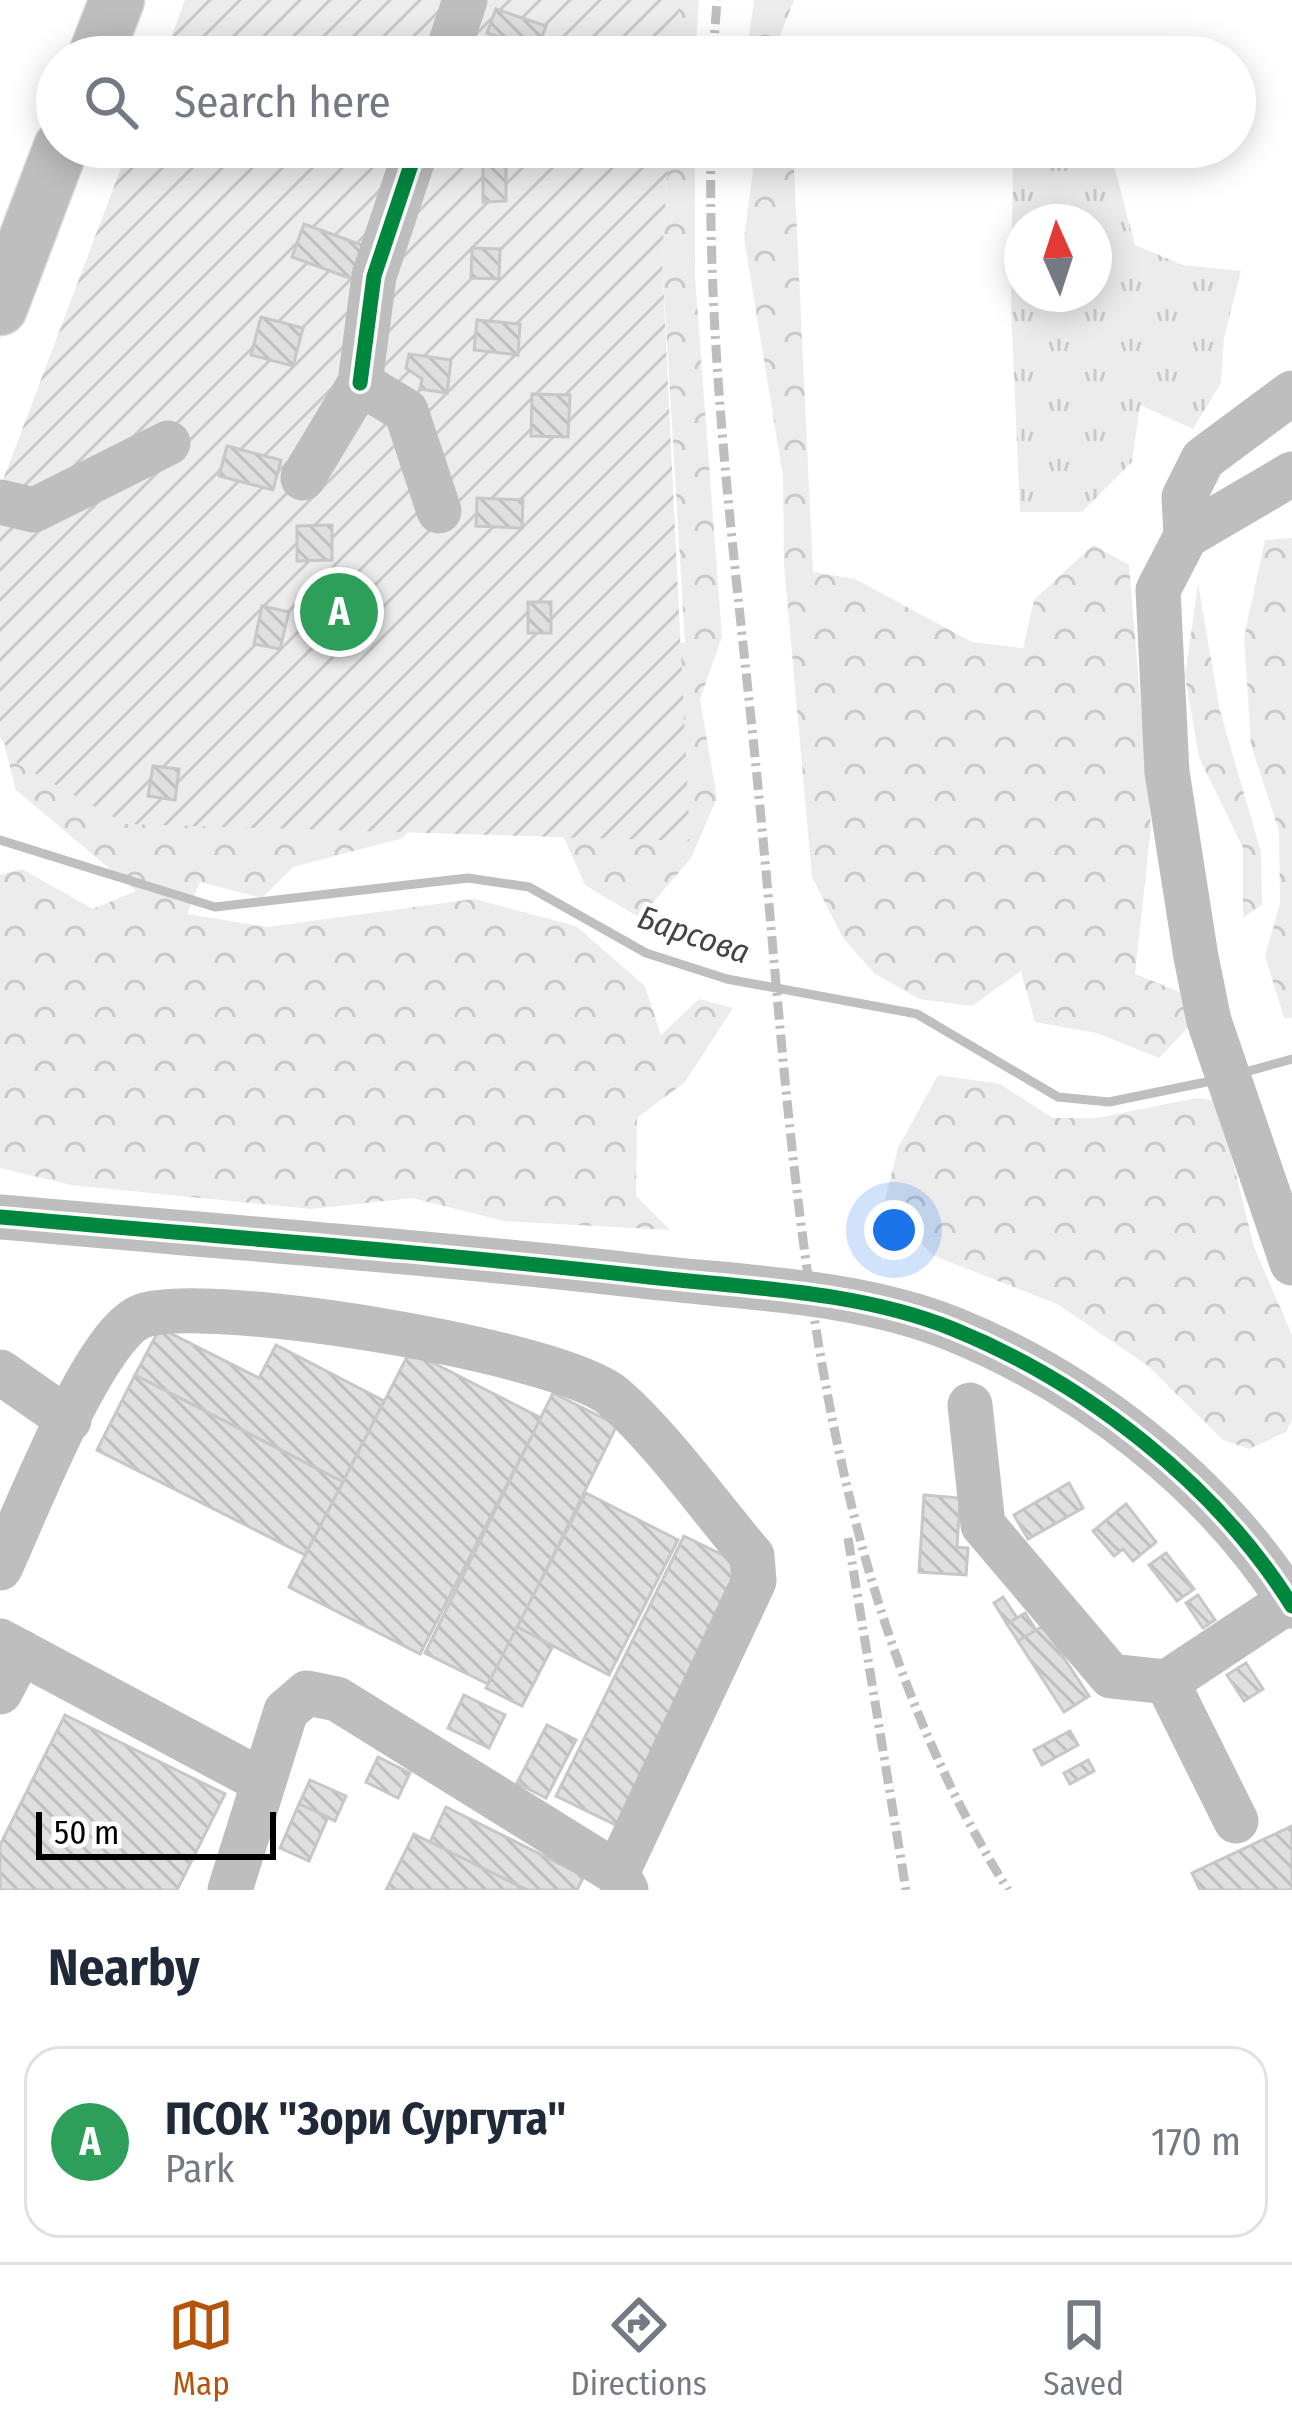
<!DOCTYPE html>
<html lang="en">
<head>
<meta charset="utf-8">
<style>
	:root { --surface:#fff; --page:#f6f6f7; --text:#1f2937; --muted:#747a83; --line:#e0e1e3; --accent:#b45309 }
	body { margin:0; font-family:"Fira Sans Condensed",sans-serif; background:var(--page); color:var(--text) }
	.compass { position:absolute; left:1004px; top:204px; width:108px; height:108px; border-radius:50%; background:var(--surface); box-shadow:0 6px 30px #0003; rotate:357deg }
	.scale { position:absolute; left:36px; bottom:30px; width:240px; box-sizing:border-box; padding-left:12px; border:6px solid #000; border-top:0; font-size:33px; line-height:42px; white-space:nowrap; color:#000; -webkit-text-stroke:9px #fff; paint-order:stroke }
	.you { position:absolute; left:894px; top:1230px; width:42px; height:42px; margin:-30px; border:9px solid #fff; border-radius:50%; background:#1a73e8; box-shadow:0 0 0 18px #1a73e833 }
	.badge { display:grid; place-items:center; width:78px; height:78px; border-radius:50%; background:var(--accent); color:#fff; font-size:39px; font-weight:700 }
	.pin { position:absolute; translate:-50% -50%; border:6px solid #fff; box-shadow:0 3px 12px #0006 }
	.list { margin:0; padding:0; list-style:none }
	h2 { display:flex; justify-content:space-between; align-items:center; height:156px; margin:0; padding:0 48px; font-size:51px }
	h2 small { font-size:39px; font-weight:400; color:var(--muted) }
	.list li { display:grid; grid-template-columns:78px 1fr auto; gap:36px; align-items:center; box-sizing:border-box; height:192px; margin:0 24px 24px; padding:0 24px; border:3px solid var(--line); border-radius:36px }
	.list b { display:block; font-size:45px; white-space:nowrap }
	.list p { margin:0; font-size:39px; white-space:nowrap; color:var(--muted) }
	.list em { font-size:39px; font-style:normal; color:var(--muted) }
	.icon { flex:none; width:66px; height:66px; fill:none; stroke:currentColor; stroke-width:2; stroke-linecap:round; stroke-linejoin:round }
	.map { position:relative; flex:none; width:1292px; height:1890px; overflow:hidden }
	.search { position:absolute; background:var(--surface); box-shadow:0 6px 30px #0003; left:36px; right:36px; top:36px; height:132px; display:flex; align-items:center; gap:30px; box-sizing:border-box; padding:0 42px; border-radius:66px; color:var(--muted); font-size:45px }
	.sheet { height:372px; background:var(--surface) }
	nav { display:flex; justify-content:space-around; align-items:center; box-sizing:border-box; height:168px; border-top:3px solid var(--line); background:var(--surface); font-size:33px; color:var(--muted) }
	nav a { display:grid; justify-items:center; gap:6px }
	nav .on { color:var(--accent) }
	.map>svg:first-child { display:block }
	.grass { fill:url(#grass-tufts); fill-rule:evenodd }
	.forest { fill:url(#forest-crowns) }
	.garden { fill:url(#garden-furrows) }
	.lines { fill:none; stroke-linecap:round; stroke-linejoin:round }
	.stream { stroke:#bfbfbf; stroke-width:9 }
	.building { fill:url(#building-back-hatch); stroke:#c7c7c7; stroke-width:3 }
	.major-casing { stroke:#dbdbdb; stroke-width:57 }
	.minor { stroke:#bebebe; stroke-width:45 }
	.major { stroke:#bebebe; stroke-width:54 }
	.rail { stroke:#bebebe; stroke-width:9; stroke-dasharray:18 6 3 6; stroke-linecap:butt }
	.cycleway-casing { stroke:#fff; stroke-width:22 }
	.cycleway { stroke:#00873e; stroke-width:15 }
	.labels { text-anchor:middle; stroke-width:9; stroke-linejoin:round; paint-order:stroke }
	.water-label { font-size:33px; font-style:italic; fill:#444; stroke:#fff }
</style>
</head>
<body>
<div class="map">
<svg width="1292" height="1890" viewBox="0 0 1292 1890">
	<defs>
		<pattern id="grass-tufts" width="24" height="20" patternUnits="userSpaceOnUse" patternTransform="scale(3)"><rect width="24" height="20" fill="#ececec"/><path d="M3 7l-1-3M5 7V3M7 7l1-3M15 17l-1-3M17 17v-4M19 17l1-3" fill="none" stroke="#c9c9c9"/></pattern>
		<pattern id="forest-crowns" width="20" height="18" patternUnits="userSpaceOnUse" patternTransform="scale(3)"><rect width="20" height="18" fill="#ececec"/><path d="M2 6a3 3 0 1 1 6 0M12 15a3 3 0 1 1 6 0" fill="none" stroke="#c9c9c9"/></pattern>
		<pattern id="garden-furrows" width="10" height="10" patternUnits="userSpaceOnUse" patternTransform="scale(3)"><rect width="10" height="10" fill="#ececec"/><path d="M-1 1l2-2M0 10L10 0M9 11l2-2" fill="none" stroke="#c9c9c9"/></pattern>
		<pattern id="building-back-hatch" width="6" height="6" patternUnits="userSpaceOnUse" patternTransform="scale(3)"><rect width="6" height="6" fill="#dfdfdf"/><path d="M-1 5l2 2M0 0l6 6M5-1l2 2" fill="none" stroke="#bebebe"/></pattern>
	</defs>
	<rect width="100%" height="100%" fill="#fff"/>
	<!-- grass -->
	<path class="grass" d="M1013,147H1109L1135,245L1183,265L1241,271L1224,338L1221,383L1193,429L1140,405L1132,462L1082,512H1020L1011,308ZM1022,222H1094V294H1022Z"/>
	<!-- forest -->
	<g class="forest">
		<path d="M679,0H699L695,57H675Z"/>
		<path d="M754,0H794L775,48L781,57H746Z"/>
		<path d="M669,147H695V277L722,637L700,699L717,798L691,858L640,918L585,885L564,838L524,791L471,753L403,838L293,867L262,898L200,882L187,914L267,927L474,899L576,926L645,986L661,1035L699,999L733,1008L685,1082L637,1118L636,1196L670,1230L504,1221L412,1198L312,1209L71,1185L0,1168V875L22,869L93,909L136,891L16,790L0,728V659L685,643L662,259Z"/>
		<path d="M756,147H793L813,572L855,579L972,642L1023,648L1034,600L1093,545L1129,565L1151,827L1135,974L1180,992L1194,1021L1159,1058L1097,1033L1035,1022L1021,971L972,1006L919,999L874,973L843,938L812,877L784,564L783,476L744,238Z"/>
		<path d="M1292,538V1018H1284L1265,956L1280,904L1279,831L1251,745L1244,637L1265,540Z"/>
		<path d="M1198,583L1220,711L1261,852L1262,905L1243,918V848L1199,757L1185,676Z"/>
		<path d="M938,1075L1000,1084L1053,1118H1097L1196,1098L1218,1101L1254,1247L1292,1335V1420L1286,1432L1249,1449L1223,1440L1147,1365L1057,1304L932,1255L884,1203L898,1148Z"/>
	</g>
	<!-- garden -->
	<g class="garden">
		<path d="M185,0H680L675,57H164Z"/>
		<path d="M129,147H669L662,259L690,841L126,824L18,764L0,737V488Z"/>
	</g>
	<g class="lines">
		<!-- stream -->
		<g class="stream">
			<path d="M0,840L215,907L468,878L529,887L646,953L727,979L917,1014L1058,1097L1109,1102L1216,1080"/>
			<path d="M1238,1074L1292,1059"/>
		</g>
	</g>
	<!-- building -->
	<g class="building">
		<path d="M496,9L546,26L537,50L487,33Z"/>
		<path d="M483,166H506V201L483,202Z"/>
		<path d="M304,224L367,247L355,280L292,257Z"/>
		<path d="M472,248L500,249L499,279L471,278Z"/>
		<path d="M261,317L303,328L293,366L251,355Z"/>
		<path d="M477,320L520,324L518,355L474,350Z"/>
		<path d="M409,354L451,360L447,393L420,389L422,379L406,368Z"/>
		<path d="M532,394L570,395L568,437L531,436Z"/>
		<path d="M227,446L281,460L273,490L219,476Z"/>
		<path d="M477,498L523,500L522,528L476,526Z"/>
		<path d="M332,525V560L297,561V526Z"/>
		<rect x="528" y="602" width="23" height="31"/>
		<path d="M262,606L289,612L280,649L254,644Z"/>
		<path d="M153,766L179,769L175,800L148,796Z"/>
		<path d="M160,1328L259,1378L276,1345L384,1401L343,1482L135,1375Z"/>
		<path d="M410,1351L541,1418L420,1654L289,1587Z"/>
		<path d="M135,1375L343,1482L305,1555L97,1450Z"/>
		<path d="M553,1393L617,1425L490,1685L425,1653Z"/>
		<path d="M1069,1483L1083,1508L1028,1539L1014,1515Z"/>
		<path d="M586,1493L678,1540L609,1675L517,1627Z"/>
		<path d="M924,1495L960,1498L957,1547L968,1548L966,1575L919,1572Z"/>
		<path d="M1126,1504L1156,1542L1133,1561L1123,1549L1114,1556L1093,1531Z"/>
		<path d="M684,1536L749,1568L622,1828L556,1796Z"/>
		<path d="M1166,1553L1194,1589L1177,1601L1149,1565Z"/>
		<path d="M1198,1595L1215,1620L1203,1628L1186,1603Z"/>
		<path d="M1003,1597L1017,1618L1007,1624L994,1603Z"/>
		<path d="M1025,1613L1036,1630L1018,1641L1007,1624Z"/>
		<path d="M1043,1626L1089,1696L1064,1712L1018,1641Z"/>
		<path d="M517,1627L553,1646L522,1706L486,1688Z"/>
		<path d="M1246,1663L1263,1689L1244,1701L1227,1675Z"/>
		<path d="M464,1695L505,1715L489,1748L448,1728Z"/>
		<path d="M65,1715L225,1794L177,1890H0V1845Z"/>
		<path d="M547,1725L576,1740L546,1798L517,1783Z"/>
		<path d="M1070,1731L1078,1745L1042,1765L1034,1750Z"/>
		<path d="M378,1757L410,1773L398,1798L366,1782Z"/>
		<path d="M1088,1760L1094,1771L1070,1784L1064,1773Z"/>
		<path d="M310,1780L346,1796L335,1821L299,1804Z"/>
		<path d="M299,1804L328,1817L309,1861L280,1848Z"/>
		<path d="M446,1807L584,1876L577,1890H527L430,1842Z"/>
		<path d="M1292,1826V1890H1200L1192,1873Z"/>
		<path d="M414,1834L430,1842L527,1890H386Z"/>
	</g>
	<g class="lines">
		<!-- major casing -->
		<g class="major-casing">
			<g id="major">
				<path d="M95,57L117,0"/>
				<path d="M0,308L61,147"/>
			</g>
		</g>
		<!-- minor -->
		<g class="minor">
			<path d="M446,57L465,0"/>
			<path d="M360,383L406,411L439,511"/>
			<path d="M1292,474L1186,536L1158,590L1167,772L1196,957L1209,1021L1292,1263"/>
			<path d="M303,478L360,383L374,276L417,147"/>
			<path d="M0,502L34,510L168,443"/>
			<path d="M1186,536L1184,497L1203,459L1292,393"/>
			<path d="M0,1217C214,1236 428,1252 641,1276C744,1288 856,1290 953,1329C1086,1383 1216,1484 1292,1606"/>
			<path d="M0,1372L69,1420"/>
			<path d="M970,1405L983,1525L1111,1676L1167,1682L1289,1601"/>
			<path d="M0,1568C24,1517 94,1334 142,1316C206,1293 561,1351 614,1397C663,1440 709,1506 752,1556L754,1581L617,1873L626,1890"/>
			<path d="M0,1641L262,1781"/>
			<path d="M1167,1682L1236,1821"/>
			<path d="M0,1692L21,1652"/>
			<path d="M230,1890L286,1711L307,1693L337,1699L617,1873"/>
		</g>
		<!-- major -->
		<use href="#major" class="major"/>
		<!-- rail -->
		<g class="rail">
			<path d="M713,57L717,0"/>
			<path d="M711,147C707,363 738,582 759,797C795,1163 806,1568 1008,1890"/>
			<path d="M848,1538L906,1890"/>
		</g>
		<!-- cycleway casing -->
		<g class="cycleway-casing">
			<g id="cycleway">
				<path d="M360,383L374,276L417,147"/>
				<path d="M0,1217C214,1236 428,1252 641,1276C744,1288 856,1290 953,1329C1086,1383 1216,1484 1292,1606"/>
			</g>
		</g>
		<!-- cycleway -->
		<use href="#cycleway" class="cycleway"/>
	</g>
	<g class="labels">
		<!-- water labels -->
		<g class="water-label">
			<text transform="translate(694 934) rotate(19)" y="12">Барсова</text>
		</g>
	</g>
</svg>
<svg class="compass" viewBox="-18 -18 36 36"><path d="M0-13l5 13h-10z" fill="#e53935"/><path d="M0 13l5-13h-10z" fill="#747a83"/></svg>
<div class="scale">50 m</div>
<div class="you"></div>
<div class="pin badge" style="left:339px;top:612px;background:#2e9e5b">A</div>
<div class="search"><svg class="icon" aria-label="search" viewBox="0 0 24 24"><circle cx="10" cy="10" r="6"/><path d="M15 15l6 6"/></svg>Search here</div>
</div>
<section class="sheet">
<h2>Nearby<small></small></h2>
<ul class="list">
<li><span class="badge" style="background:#2e9e5b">A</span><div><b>ПСОК &quot;Зори Сургута&quot;</b><p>Park</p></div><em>170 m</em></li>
</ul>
</section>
<nav>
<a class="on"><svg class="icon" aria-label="map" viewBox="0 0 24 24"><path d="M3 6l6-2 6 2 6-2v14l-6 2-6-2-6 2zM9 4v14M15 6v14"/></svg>Map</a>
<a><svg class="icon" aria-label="directions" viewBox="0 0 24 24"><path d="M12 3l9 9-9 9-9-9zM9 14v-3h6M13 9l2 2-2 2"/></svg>Directions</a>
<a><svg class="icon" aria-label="saved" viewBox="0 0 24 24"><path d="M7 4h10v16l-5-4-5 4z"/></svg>Saved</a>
</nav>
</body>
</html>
